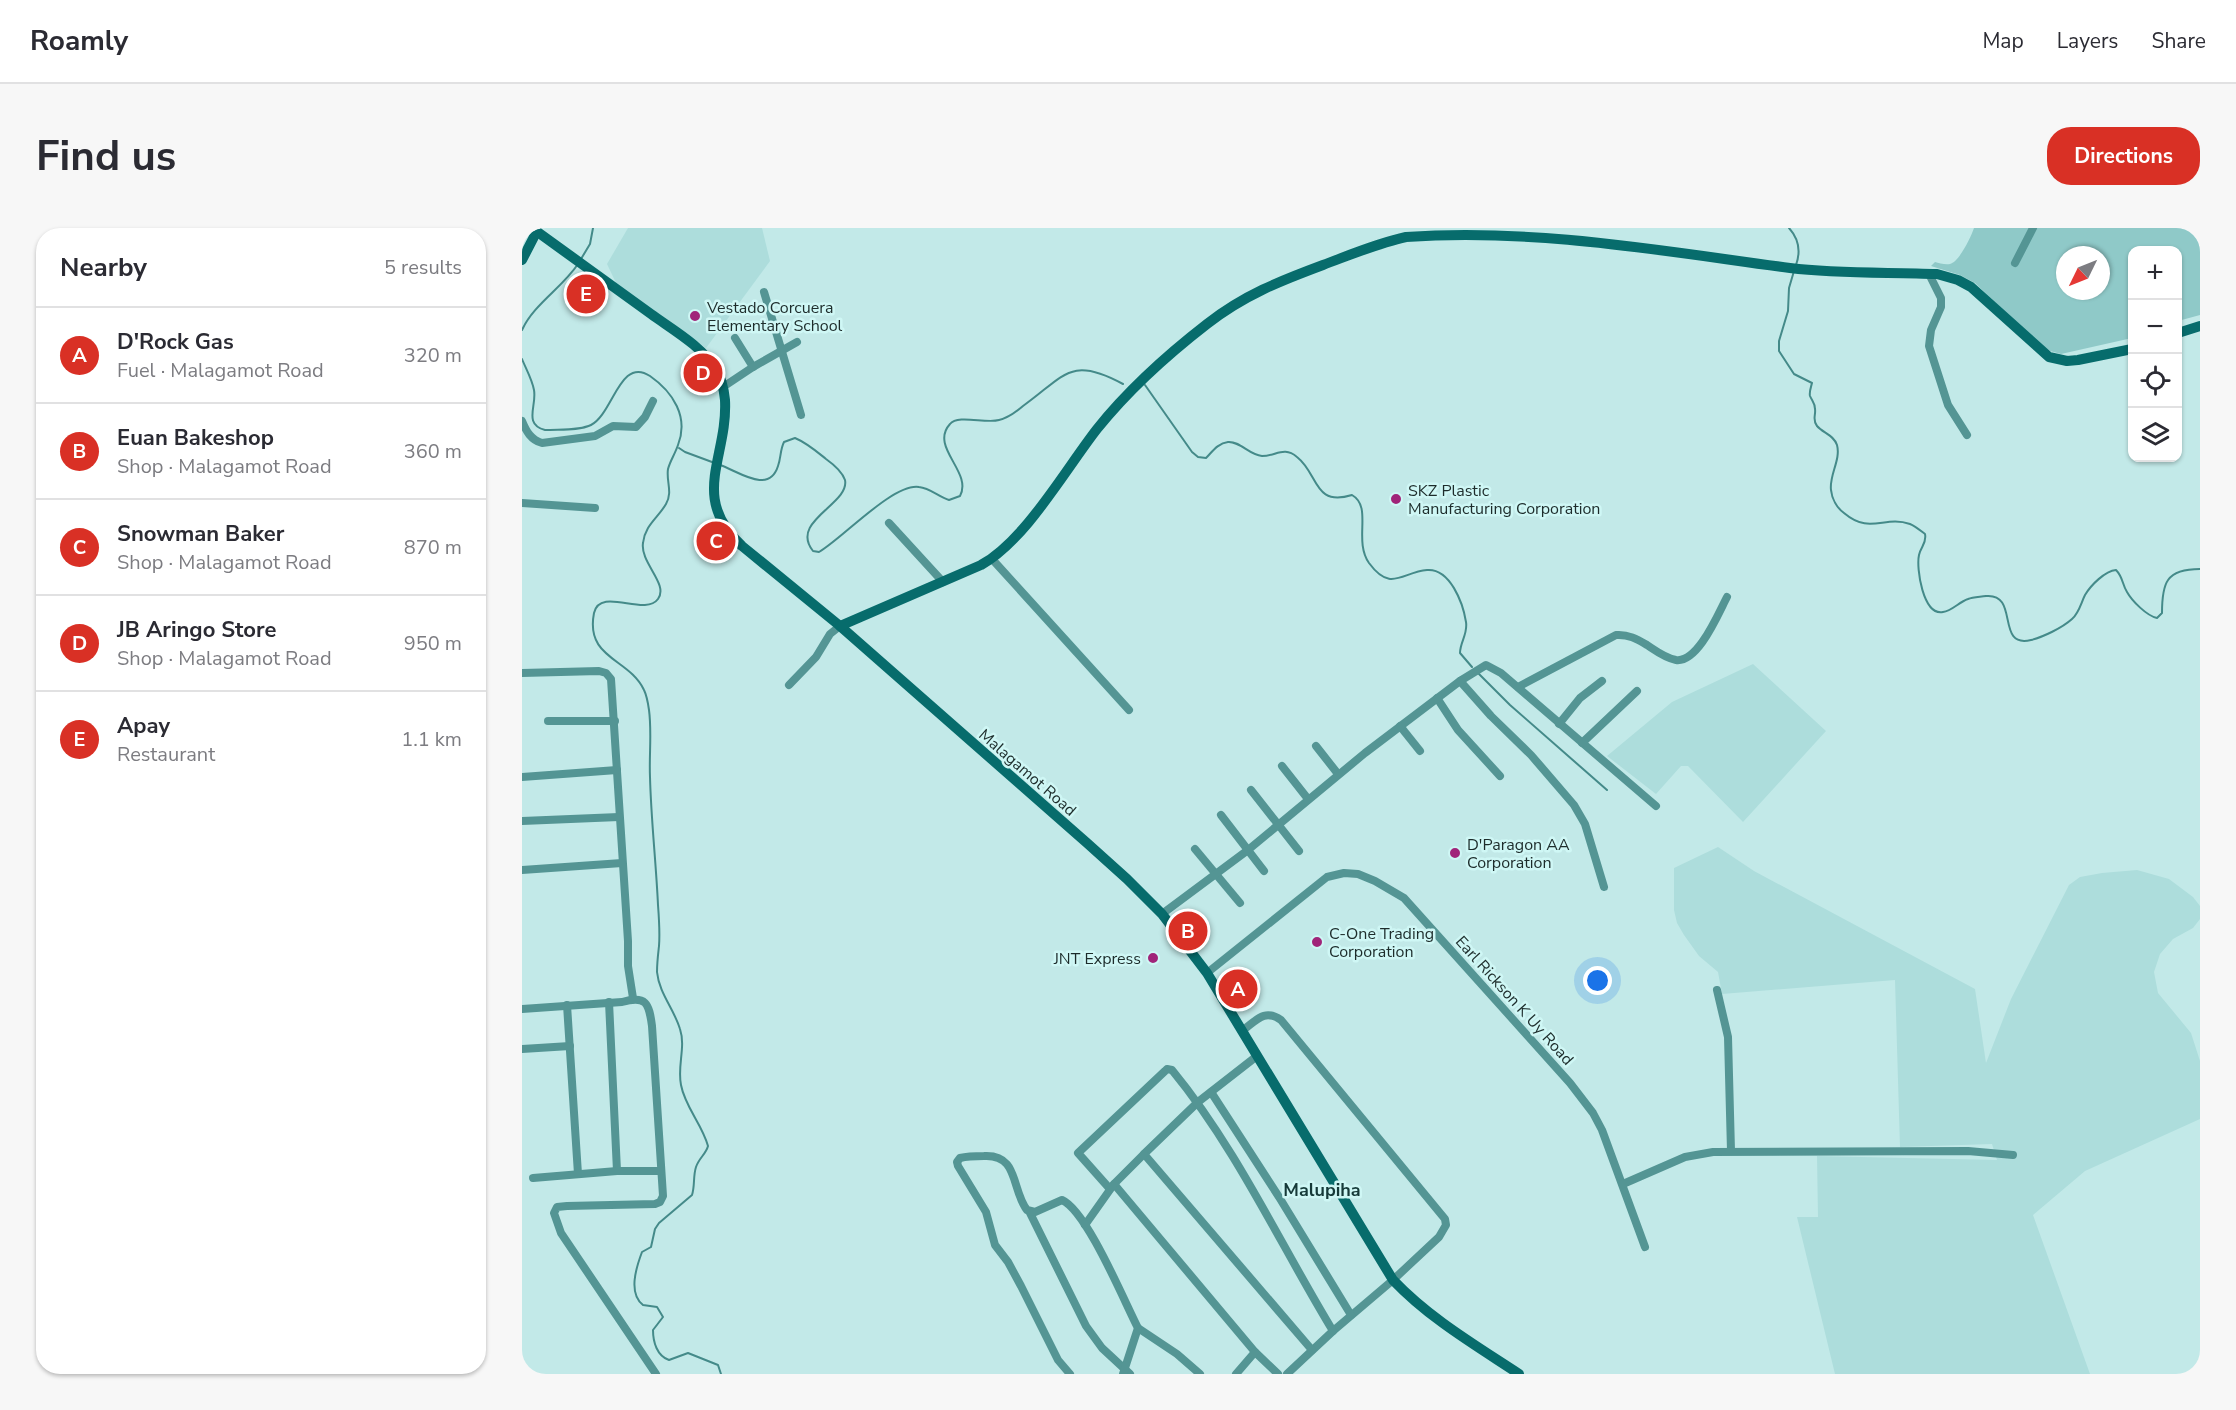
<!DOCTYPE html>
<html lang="en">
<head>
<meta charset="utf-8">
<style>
	:root { --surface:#fff; --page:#f7f7f7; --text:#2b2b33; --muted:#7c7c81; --line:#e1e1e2; --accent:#d93025 }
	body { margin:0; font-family:"Nunito Sans",sans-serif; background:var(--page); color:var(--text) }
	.controls { position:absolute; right:18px; top:18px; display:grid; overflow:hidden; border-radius:12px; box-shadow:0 2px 4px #0004 }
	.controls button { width:54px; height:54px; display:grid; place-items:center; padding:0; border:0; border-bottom:2px solid var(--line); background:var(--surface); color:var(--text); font:30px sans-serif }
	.compass { position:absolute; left:1534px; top:18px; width:54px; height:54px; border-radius:50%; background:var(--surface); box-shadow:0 2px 4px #0004; rotate:227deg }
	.you { position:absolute; left:1076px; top:753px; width:21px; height:21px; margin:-15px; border:4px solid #fff; border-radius:50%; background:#1a73e8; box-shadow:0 0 0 9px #1a73e833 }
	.badge { display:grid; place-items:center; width:39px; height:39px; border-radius:50%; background:var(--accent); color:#fff; font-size:20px; font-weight:700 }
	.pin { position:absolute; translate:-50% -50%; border:3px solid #fff; box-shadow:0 2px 6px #0006 }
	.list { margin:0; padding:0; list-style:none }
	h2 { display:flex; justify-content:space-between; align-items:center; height:78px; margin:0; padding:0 24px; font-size:26px }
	h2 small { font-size:20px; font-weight:400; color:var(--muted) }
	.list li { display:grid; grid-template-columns:39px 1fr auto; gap:18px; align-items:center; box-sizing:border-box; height:96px; padding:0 24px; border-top:2px solid var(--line) }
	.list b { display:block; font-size:22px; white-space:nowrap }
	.list p { margin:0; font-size:20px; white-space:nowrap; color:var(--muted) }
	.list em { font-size:20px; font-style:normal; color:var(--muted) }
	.icon { flex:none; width:33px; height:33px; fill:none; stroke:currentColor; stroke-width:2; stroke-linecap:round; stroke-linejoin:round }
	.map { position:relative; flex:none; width:1678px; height:1146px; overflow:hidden; border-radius:24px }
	header { display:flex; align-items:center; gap:36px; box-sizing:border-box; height:84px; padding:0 30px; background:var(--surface); border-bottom:2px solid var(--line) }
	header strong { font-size:28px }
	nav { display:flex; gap:33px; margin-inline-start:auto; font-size:21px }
	.intro { display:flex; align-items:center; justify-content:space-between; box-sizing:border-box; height:144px; padding:0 36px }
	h1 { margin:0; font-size:42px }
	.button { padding:15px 27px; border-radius:24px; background:var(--accent); color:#fff; font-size:21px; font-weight:700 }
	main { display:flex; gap:36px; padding:0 36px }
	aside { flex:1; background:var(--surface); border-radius:24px; box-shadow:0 2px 4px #0004 }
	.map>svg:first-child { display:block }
	.built { fill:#addddc }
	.green { fill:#8fc9c8; fill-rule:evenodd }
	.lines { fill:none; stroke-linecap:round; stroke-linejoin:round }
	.stream { stroke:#448a89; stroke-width:2 }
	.street { stroke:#549594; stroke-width:8 }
	.secondary { stroke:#076c6c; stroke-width:10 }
	.poi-dot { fill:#a02479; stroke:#cff7f5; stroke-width:2 }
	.labels { text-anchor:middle; stroke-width:5; stroke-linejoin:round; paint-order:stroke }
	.poi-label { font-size:16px; fill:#1d2c2b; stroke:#cff7f5; text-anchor:start }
	.street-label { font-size:16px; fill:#1d2c2b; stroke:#cff7f5 }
	.neighbourhood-label { font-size:18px; font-weight:bold; fill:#163a39; stroke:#cff7f5 }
</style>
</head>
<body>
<header>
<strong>Roamly</strong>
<nav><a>Map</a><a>Layers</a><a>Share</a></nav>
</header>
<div class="intro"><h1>Find us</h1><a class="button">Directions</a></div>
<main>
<aside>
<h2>Nearby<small>5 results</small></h2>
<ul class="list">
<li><span class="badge">A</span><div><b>D'Rock Gas</b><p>Fuel · Malagamot Road</p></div><em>320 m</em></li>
<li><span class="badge">B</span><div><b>Euan Bakeshop</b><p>Shop · Malagamot Road</p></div><em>360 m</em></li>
<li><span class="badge">C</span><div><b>Snowman Baker</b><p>Shop · Malagamot Road</p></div><em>870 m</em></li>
<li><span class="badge">D</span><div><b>JB Aringo Store</b><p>Shop · Malagamot Road</p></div><em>950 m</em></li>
<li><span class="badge">E</span><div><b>Apay</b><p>Restaurant</p></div><em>1.1 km</em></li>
</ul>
</aside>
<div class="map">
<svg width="1678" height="1146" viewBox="0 0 1678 1146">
	<rect width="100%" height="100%" fill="#c2e9e8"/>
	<!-- built -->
	<g class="built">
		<path d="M106,0H240L248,33L184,120L95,57L85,36Z"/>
		<path d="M1231,436L1304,503L1221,594L1166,538H1159L1134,566L1085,528L1150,474Z"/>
		<path d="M1196,619L1232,643L1453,761L1464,835L1489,771L1547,657L1558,649L1580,645L1615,642L1647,651L1671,669L1678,678V691L1671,700L1651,711L1638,726L1632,744L1636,765L1669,805L1678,833V891L1563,943L1511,987L1568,1146H1313L1275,989H1296L1295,928L1475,932L1470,916L1378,919L1373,752L1200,766L1196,744L1177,728L1162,707L1155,695L1152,682V640Z"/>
	</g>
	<!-- green -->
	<path class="green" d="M1452,0H1678V87L1656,93V22H1610V110L1539,126L1528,123L1517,116L1453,55L1438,47L1409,38L1413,34C1417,35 1423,37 1428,36C1437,34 1449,9 1452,0ZM1543,27H1579V63H1543Z"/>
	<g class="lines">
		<!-- stream -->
		<g class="stream">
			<path d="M1267,0C1277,11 1279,23 1274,37"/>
			<path d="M59,31L68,16L71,0"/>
			<path d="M1272,43L1267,60L1266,83L1257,113V123L1272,146L1290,155C1289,159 1287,164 1288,168C1290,173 1293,175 1293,181C1294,187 1290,192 1295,198C1301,205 1312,207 1315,217C1319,232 1307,247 1309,262C1310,271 1315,280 1322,285C1348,307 1362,287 1388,296C1393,298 1399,303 1403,306C1405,315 1399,318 1397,327C1394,340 1401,388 1421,384C1430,383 1437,374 1446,371C1451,369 1458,369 1464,368C1498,365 1473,421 1509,412C1521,409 1540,400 1550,391C1557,385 1559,375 1563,367C1569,357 1583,343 1594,342C1601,349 1600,356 1605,364C1610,373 1625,388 1635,390L1640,385C1640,355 1644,341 1678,341"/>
			<path d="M0,102C12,76 40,60 56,36"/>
			<path d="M0,131C4,141 10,151 12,162C15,178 1,196 23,202C37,201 57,203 69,197C91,186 98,128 128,148C151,164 167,189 156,217C153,226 148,233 146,241C144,253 151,264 144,276C136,290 123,297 121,315C118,335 147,356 136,371C123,389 78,358 72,385C63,431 107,430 122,462C125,468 126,475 127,482C130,504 127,527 128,549C129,591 134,634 136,677C137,690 138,705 137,718C136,727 135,735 135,744C137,765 152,781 158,801C164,819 155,838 159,857C163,879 180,896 186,918C184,926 177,930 174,939C171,948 173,958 170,967L137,995L133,1001L129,1019L120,1024C114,1040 106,1065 121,1077L135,1079L141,1089L131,1102C131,1114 135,1128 147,1132L166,1125L196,1137L199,1146"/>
			<path d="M623,157L670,224L676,229L684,230C690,224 696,215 706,214C718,213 727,227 740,228C754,228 762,218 775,229C797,246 791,279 830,267C851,279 831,312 847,335C869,365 880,344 905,342C928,340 941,375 944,394C946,406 938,414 938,425L950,439"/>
			<path d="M157,220L163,224L190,234"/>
			<path d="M198,237C216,243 247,267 256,238C259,230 258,222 262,214L273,210C285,215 294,223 304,231C311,236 320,243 323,252C328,276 267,293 291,323L297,324C320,311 371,255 397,259C408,260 417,269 427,272L438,268C451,244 407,219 428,196C436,186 464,196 477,192C486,190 494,184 501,178C543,148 548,127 601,156"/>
			<path d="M956,445L988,477L1085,562"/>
		</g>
		<!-- street -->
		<g class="street">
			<path d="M1493,35L1511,0"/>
			<path d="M1407,46L1419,70V79L1409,102L1407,118L1426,177L1445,207"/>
			<path d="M242,64L279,187"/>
			<path d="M213,110L231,139"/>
			<path d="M201,159L231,139L275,114"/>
			<path d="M0,193C4,203 9,212 20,215L73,208L91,198L114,199L123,189L131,173"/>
			<path d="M0,275L73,280"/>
			<path d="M367,295L421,354"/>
			<path d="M470,331L607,482"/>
			<path d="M0,445L77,443L84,445L89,451L106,713V738L111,770"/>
			<path d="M938,453L969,488L1009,527L1052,577L1063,596L1082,659"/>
			<path d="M267,457L294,429L308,406L318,398"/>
			<path d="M996,459L1094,407C1106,406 1115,411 1125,417C1134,423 1143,430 1154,432C1176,435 1196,386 1205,369"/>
			<path d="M915,470L936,502L978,548"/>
			<path d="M26,493H93"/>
			<path d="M1037,496L1058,470L1080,453"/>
			<path d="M878,498L898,523"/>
			<path d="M1060,515L1115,463"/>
			<path d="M794,518L816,546"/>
			<path d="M760,538L786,571"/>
			<path d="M0,549L95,542"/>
			<path d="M729,562L777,623"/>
			<path d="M699,587L742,643"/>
			<path d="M0,593L97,589"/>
			<path d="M673,621L718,675"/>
			<path d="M0,642L100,635"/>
			<path d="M640,686L726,622L843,525L938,453L964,437L979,445L1134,578"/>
			<path d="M685,745L805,649L822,645L836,646L853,653L882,670L1048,855L1071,885L1080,902L1123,1019"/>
			<path d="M1195,762L1206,809L1209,923"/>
			<path d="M87,774L95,943"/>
			<path d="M45,777L56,946"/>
			<path d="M0,781L100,774C124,767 127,775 130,798L141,968L138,974L133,976L45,978L35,979L32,985L39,1005L134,1146"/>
			<path d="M720,803C734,793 742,780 759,792L923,991L924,997L917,1009L871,1052L811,1103L765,1146"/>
			<path d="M0,821L48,818"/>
			<path d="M735,828L676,874L622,926L790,1122"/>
			<path d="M689,864L757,969L829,1087"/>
			<path d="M11,950L95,943H139"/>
			<path d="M592,956L733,1124L756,1146"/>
			<path d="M1101,956L1163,929L1191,924L1446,923L1491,927"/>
			<path d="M588,961L556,925L643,843L645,841L650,842C715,921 758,1016 811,1103"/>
			<path d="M508,985L564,1098L580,1120L608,1146"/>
			<path d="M563,997L592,956L622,926"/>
			<path d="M616,1100L655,1126L678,1146"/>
			<path d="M548,1146L536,1132L499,1058L486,1034L473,1017L464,984L436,938L435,934L438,930C446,928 454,928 462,928C497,926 489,961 505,982L513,984L540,972C565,983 602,1073 616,1100L601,1146"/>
			<path d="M714,1146L733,1124"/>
		</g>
		<!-- secondary -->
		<g class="secondary">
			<path d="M10,0C50,29 89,57 129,86C151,102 180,118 194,142C200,151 202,162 203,172C206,230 167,269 220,318L318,398L565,615L605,651L640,686L685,745L871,1052C907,1090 953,1117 997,1146"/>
			<path d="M0,32L15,3"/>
			<path d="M1656,105L1678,98"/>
			<path d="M318,398L459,337C503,313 543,242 575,201C607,161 645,127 685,96C722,67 758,53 801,37C828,27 856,15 884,9C1014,0 1140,23 1268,40C1316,46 1366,44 1415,46L1436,52L1449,59L1527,129L1545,133L1556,132L1610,121"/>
		</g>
	</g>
	<!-- markers -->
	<g class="poi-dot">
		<circle cx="173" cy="88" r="6"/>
		<circle cx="874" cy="271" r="6"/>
		<circle cx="933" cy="625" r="6"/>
		<circle cx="795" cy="714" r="6"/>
		<circle cx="631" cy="730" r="6"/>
	</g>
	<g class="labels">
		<!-- poi labels -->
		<g class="poi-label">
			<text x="185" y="85">Vestado Corcuera<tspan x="185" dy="18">Elementary School</tspan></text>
			<text x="886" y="268">SKZ Plastic<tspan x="886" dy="18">Manufacturing Corporation</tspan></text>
			<text x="945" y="622">D'Paragon AA<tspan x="945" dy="18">Corporation</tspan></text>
			<text x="807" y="711">C-One Trading<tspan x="807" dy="18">Corporation</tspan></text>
			<text x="619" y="736" text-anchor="end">JNT Express</text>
		</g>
		<!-- street labels -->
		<g class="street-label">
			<text transform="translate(506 544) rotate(41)" y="6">Malagamot Road</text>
			<text transform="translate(993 772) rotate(48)" y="6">Earl Rickson K Uy Road</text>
		</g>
		<!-- neighbourhood labels -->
		<g class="neighbourhood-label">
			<text x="800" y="968">Malupiha</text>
		</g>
	</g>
</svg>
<div class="controls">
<button>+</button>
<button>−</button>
<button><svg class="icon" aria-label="locate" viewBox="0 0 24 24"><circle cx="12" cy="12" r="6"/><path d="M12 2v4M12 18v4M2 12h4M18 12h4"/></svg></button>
<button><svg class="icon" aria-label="layers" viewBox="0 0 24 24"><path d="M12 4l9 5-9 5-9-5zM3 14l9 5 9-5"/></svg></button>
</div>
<svg class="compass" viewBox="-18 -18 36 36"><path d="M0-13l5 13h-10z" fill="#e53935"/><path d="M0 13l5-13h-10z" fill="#7c7c81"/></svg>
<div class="you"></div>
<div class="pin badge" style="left:716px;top:761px">A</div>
<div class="pin badge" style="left:666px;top:703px">B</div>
<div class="pin badge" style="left:194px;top:313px">C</div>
<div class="pin badge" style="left:181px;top:145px">D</div>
<div class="pin badge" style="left:64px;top:66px">E</div>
</div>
</main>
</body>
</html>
